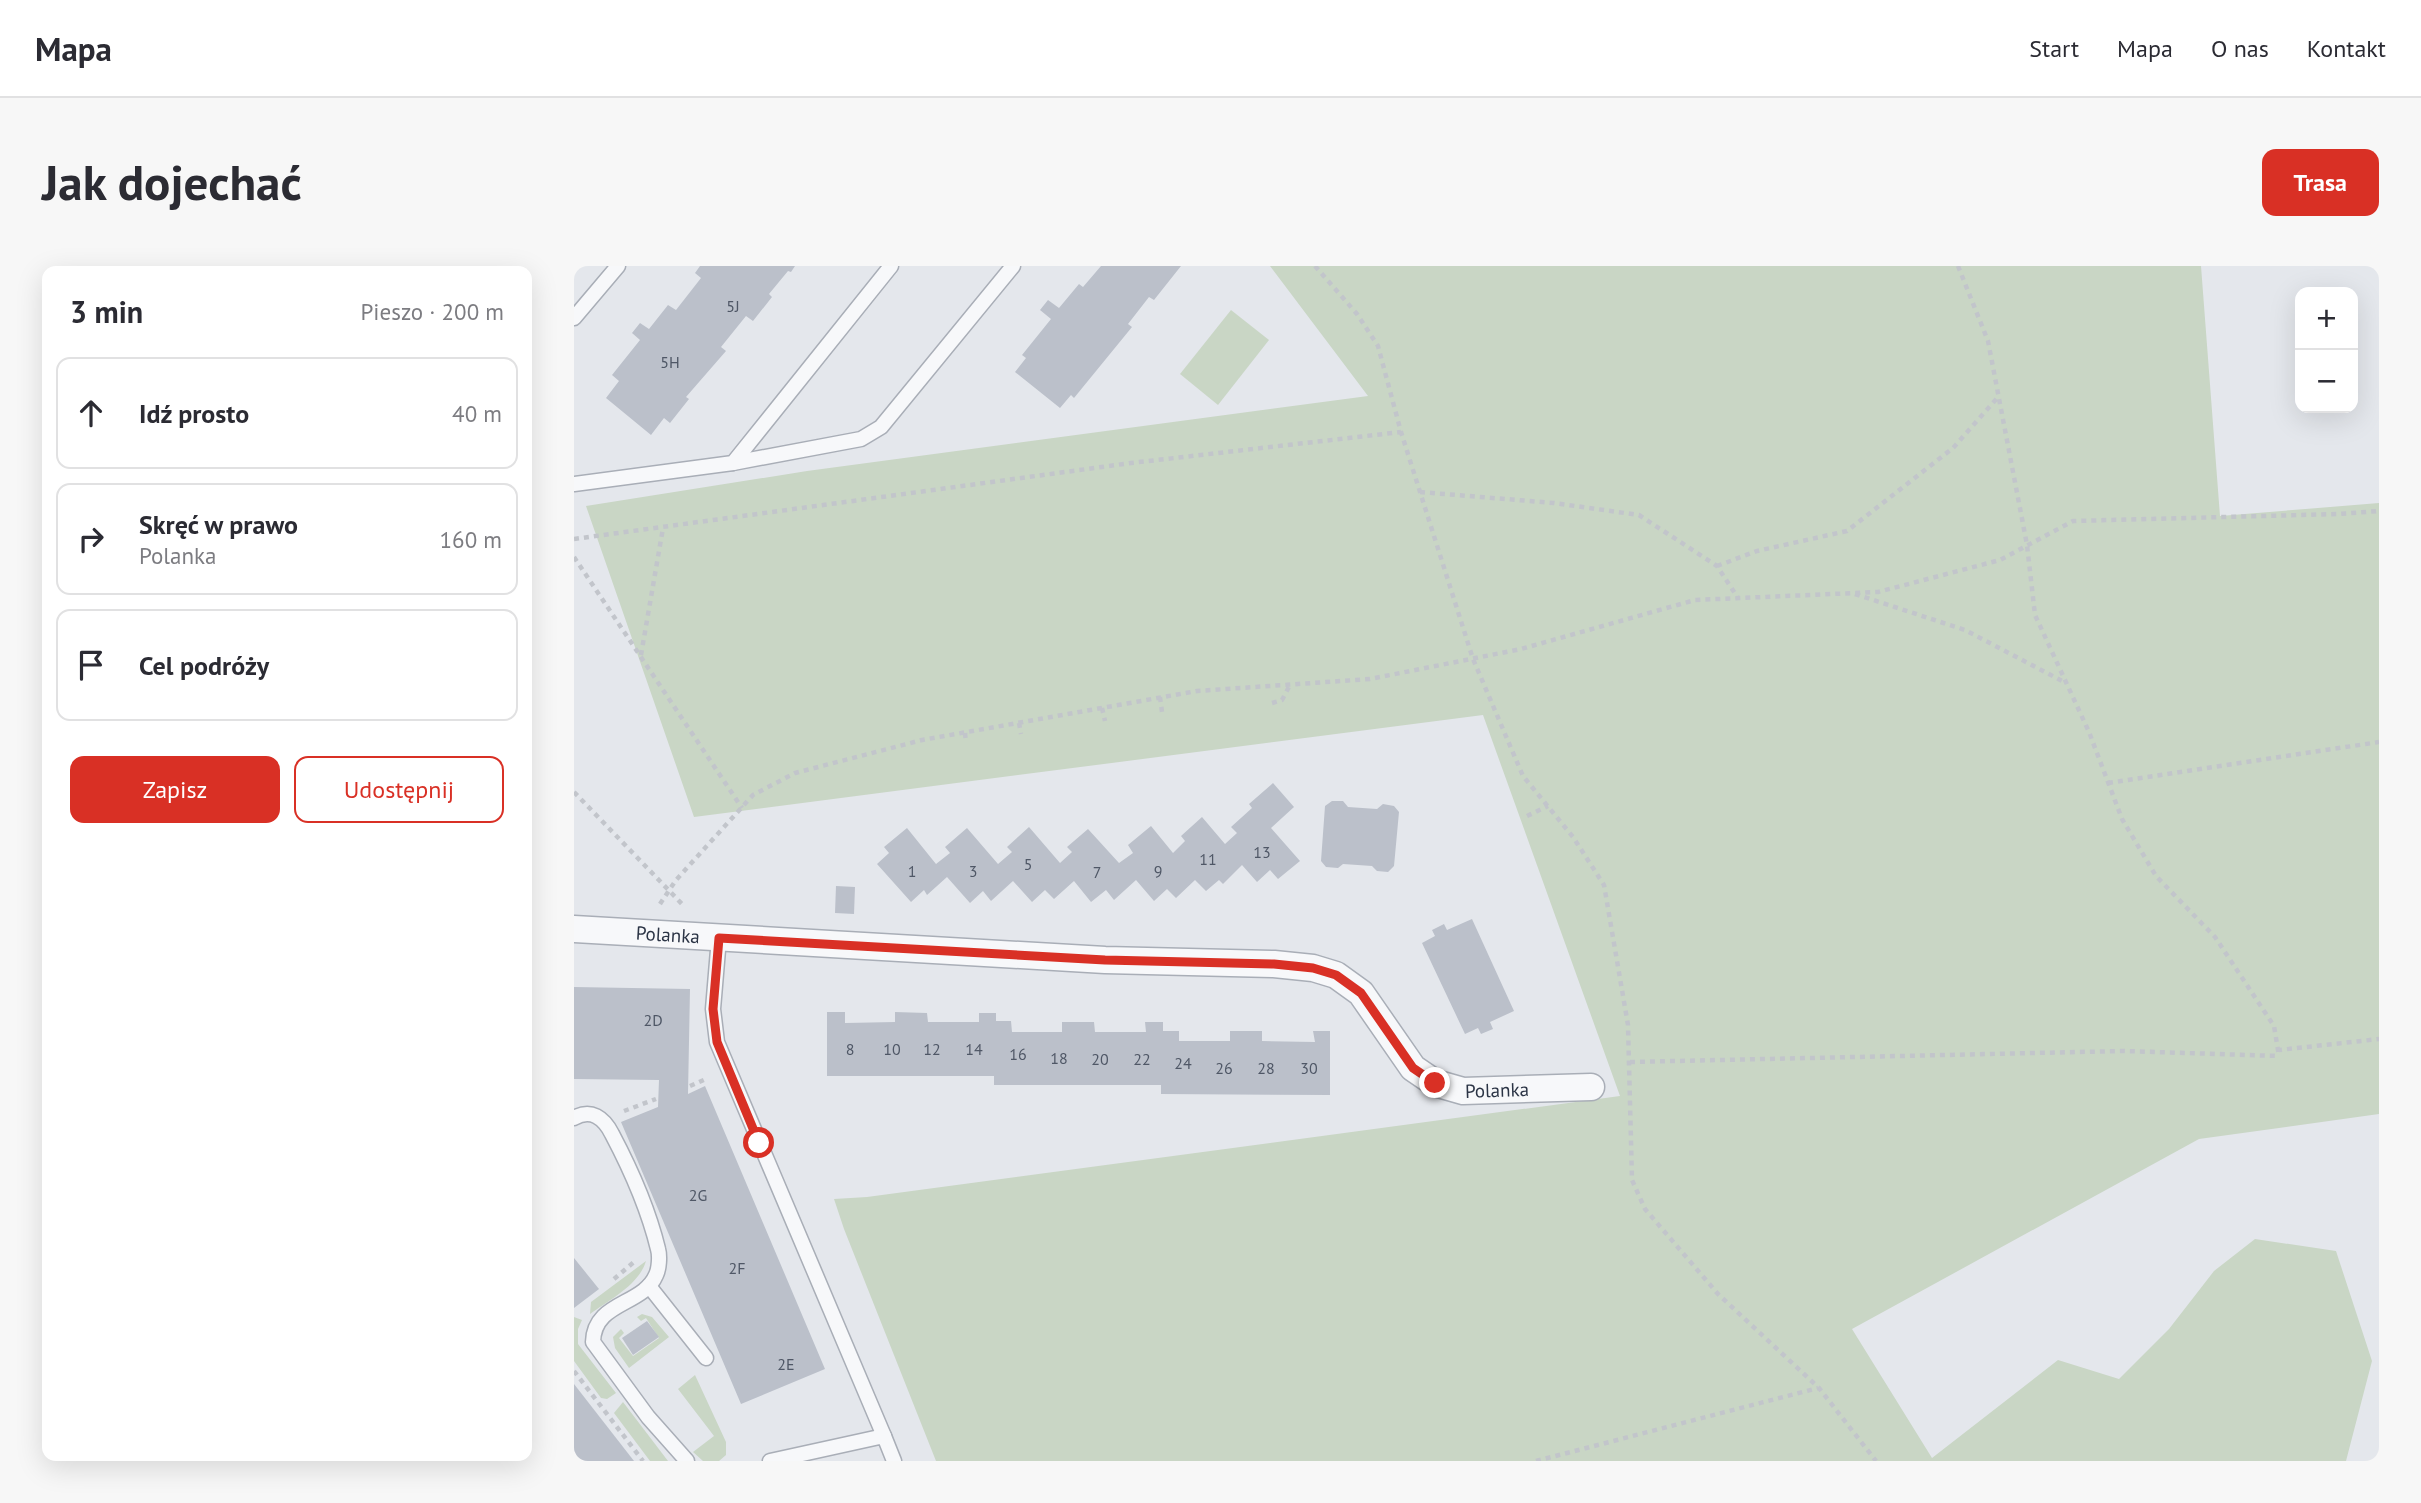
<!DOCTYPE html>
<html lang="pl">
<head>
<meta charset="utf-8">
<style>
	:root { --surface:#fff; --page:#f7f7f7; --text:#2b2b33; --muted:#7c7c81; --line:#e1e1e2; --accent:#d93025 }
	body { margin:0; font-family:"PT Sans",sans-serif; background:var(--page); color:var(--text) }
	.controls { position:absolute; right:21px; top:21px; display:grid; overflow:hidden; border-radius:14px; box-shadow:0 7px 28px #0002 }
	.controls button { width:63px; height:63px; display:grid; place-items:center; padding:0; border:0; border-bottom:2px solid var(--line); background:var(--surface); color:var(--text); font:35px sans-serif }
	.stop { position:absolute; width:21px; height:21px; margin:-16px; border:5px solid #d93025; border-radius:50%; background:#fff }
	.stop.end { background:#d93025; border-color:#fff; box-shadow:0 2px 7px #0008 }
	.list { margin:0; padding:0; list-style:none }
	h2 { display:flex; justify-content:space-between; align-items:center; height:91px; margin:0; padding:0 28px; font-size:30px }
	h2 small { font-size:23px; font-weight:400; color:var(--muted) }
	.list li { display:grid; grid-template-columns:46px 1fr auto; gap:21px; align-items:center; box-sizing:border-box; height:112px; margin:0 14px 14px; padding:0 14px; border:2px solid var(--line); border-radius:14px }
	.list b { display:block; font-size:26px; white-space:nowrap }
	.list p { margin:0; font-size:23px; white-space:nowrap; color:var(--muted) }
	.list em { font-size:23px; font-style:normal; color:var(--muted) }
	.actions { display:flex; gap:14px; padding:21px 28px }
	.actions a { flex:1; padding:16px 0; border:2px solid var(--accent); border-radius:14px; text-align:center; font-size:24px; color:var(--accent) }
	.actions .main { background:var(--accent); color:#fff }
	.icon { flex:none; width:38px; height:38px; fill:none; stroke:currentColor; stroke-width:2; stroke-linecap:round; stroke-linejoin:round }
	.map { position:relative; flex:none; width:1805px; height:1195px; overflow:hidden; border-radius:14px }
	header { display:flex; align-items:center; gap:42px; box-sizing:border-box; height:98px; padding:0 35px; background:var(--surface); border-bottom:2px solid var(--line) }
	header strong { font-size:33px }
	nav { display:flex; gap:38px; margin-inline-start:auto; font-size:24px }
	.intro { display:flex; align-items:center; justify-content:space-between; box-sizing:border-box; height:168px; padding:0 42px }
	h1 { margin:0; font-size:49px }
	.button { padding:18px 32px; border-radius:14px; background:var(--accent); color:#fff; font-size:24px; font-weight:700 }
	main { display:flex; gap:42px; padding:0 42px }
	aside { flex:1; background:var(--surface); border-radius:14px; box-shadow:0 7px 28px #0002 }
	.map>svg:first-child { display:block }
	.green { fill:#c9d6c5 }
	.building { fill:#bbc0ca }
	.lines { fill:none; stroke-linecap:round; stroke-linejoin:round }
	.service-casing { stroke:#a9aeb7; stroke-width:17 }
	.minor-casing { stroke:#a9aeb7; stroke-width:29 }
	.path { stroke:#c2c5cb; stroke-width:4.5; stroke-dasharray:5 5; stroke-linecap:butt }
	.service { stroke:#f7f8fa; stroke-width:14 }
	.minor { stroke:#f7f8fa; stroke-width:26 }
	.route { stroke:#d93025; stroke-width:9 }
	.labels { text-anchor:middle; stroke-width:5; stroke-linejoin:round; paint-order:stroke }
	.number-label { font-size:16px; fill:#4f5766 }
	.street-label { font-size:19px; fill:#2b3445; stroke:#f4f6f9 }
</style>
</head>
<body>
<header>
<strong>Mapa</strong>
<nav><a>Start</a><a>Mapa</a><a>O nas</a><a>Kontakt</a></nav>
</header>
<div class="intro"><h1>Jak dojechać</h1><a class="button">Trasa</a></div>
<main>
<aside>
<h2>3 min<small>Pieszo · 200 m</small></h2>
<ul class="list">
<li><svg class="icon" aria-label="ahead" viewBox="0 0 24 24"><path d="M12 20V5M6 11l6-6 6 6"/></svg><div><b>Idź prosto</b></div><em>40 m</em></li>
<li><svg class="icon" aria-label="right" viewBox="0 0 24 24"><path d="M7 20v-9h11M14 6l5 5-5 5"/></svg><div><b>Skręć w prawo</b><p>Polanka</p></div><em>160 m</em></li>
<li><svg class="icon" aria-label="arrive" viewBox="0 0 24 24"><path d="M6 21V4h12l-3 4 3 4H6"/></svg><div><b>Cel podróży</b></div></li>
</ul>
<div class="actions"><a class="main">Zapisz</a><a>Udostępnij</a></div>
</aside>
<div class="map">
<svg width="1805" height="1195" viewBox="0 0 1805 1195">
	<rect width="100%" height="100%" fill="#e4e7ec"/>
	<!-- green -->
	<g class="green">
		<path d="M696,0H1627L1646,250L1805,237V848L1625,873L1278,1063L1358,1192L1484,1094L1545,1113L1595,1063L1640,1005L1681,973L1762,985L1798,1095L1772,1195H362L270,963L260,933L293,931L1046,830L909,449L120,551L12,240L233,205L794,130Z"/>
		<path d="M657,44L695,74L644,139L606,108Z"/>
		<path d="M72,995C65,1019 35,1034 16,1048L17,1036Z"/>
		<path d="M68,1048L78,1051L95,1071L55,1102L41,1082L39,1071L47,1063L50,1067L45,1072L59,1090L85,1072L72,1052L67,1055L63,1051Z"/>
		<path d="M0,1051L8,1054L4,1063V1078L42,1127L33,1133L27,1132L0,1095Z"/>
		<path d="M121,1109L152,1176V1189L145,1195H129L119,1186L140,1170L104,1123Z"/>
		<path d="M49,1136L94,1195H76L40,1147Z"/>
	</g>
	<!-- building -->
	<g class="building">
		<path d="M126,0H221L217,6L214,5L195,28L198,31L179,55L172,50L147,81L152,85L112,131L115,133L96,157L90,152L77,169L32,132L45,115L38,109L66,74L58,67L66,57L75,63L94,39L102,44L127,12L121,7Z"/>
		<path d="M527,0H607L580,34L575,31L554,58L558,61L500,132L497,129L486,142L441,106L452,92L448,89L477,53L466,44L474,34L485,42L505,18L509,21Z"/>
		<path d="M699,517L720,541L697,562L726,595L704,613L696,604L683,616L668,599L649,618L645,614L632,625L621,614L602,632L593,623L580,635L562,614L540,634L532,624L517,636L500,615L480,633L471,624L458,636L439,615L417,635L409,625L396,637L373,611L353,629L350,624L337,636L303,598L315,587L310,581L333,562L362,598L376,587L371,581L393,562L424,598L438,586L433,581L455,561L486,597L498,586L493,581L514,563L545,597L559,587L554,579L577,560L599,587L611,575L607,570L628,551L651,578L663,567L657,561L678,542L675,538Z"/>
		<path d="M758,535H769L774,541L803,543L809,538L820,540L825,546L820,600L814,606L803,605L798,600L769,598L764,602L752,601L747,595L751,540Z"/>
		<path d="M262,620L281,621L280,648L261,647Z"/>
		<path d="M898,653L940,745L916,756L919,763L907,768L904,762L891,768L848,677L861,670L858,664L870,658L873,664Z"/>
		<path d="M0,721L116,723L114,828L131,820L251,1103L167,1138L47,856L84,841L85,814L0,813Z"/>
		<path d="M253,746H271V757L321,756V746L353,747L354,756H405V747H422V755H437L438,766H488V756H520L521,766H572L571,756H589V765H605V775H656V765H688V775L741,776L739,765H756V829L587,828V819H420V810H253Z"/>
		<path d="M0,992L25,1023L0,1042Z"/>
		<path d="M73,1055L85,1071L59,1089L48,1072Z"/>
		<path d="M0,1118L60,1195H0Z"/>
	</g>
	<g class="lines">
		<!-- service casing -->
		<g class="service-casing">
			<g id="service">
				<path d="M0,52L44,0"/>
				<path d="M159,197L287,173L307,161L439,0"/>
				<path d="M0,218L159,197L317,0"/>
				<path d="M145,672L139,743L143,776L310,1170"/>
				<path d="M0,852C17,842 30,852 38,868C56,902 75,946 84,983C86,990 85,1003 82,1009C69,1040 20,1035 19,1076L74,1151L113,1195"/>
				<path d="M75,1020L132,1092"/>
				<path d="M196,1195L310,1170L320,1195"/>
			</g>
		</g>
		<!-- minor casing -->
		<g class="minor-casing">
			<g id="minor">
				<path id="s1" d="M0,663L531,694L700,698L739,702L762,709L787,727L839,802L861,817L889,825L1017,821"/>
			</g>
		</g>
		<!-- path -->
		<g class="path">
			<path d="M741,0L783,48L804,80L827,166L899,393L949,510L999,571L1030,619L1054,759L1058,914L1071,943L1144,1028L1245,1122L1302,1195"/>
			<path d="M1384,0L1414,75L1453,279L1461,349L1515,466L1548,553L1582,610L1641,671L1700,760L1705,790"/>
			<path d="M846,226L980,237L1065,249L1143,300L1164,332"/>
			<path d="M0,273L557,197L827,166"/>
			<path d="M0,291L168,542"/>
			<path d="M1143,300L1183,285L1273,265L1379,182L1424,131"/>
			<path d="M1281,328L1391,364L1492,417"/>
			<path d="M67,389L89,262"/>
			<path d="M586,431L588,446"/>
			<path d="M698,437L708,434L716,419"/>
			<path d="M528,442L531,455"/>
			<path d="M445,457L447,468"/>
			<path d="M391,467L392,477"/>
			<path d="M1534,517L1805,476"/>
			<path d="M0,526L108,638"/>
			<path d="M953,550L974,540"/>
			<path d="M86,638L102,614L179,529L221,507L348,474L623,425L796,413L947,383L1121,334L1304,326L1426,294L1499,255L1765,248L1805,245"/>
			<path d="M1705,786V784L1805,773"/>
			<path d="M1056,796L1550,785L1705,790"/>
			<path d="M116,820L132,813L133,815"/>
			<path d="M50,845L82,833"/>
			<path d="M40,1013L60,996"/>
			<path d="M0,1105L69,1195"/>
			<path d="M962,1195L1244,1122"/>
		</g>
		<!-- service -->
		<use href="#service" class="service"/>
		<!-- minor -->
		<use href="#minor" class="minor"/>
	</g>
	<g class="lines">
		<!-- route -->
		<path class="route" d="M185,877L143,776L139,743L145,672L531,694L700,698L739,702L762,709L787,727L839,802L861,817"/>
	</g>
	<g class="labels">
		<!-- number labels -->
		<g class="number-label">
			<text x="159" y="46">5J</text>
			<text x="96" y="102">5H</text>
			<text x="688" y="592">13</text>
			<text x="634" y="599">11</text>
			<text x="454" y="604">5</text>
			<text x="338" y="611">1</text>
			<text x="399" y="611">3</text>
			<text x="584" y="611">9</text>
			<text x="523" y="612">7</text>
			<text x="79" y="760">2D</text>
			<text x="276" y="789">8</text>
			<text x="318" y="789">10</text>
			<text x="358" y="789">12</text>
			<text x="400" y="789">14</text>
			<text x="444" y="794">16</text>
			<text x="485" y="798">18</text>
			<text x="526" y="799">20</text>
			<text x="568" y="799">22</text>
			<text x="609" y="803">24</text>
			<text x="650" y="808">26</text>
			<text x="692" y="808">28</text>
			<text x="735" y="808">30</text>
			<text x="124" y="935">2G</text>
			<text x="163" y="1008">2F</text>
			<text x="212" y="1104">2E</text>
		</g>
		<!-- street labels -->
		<g class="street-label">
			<text dy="7" stroke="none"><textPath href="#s1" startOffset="94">Polanka</textPath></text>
			<text dy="7" stroke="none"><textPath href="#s1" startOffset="976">Polanka</textPath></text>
		</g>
	</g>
</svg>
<div class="controls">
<button>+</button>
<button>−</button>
</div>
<div class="stop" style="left:185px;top:877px"></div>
<div class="stop end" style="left:861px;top:817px"></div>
</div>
</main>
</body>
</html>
